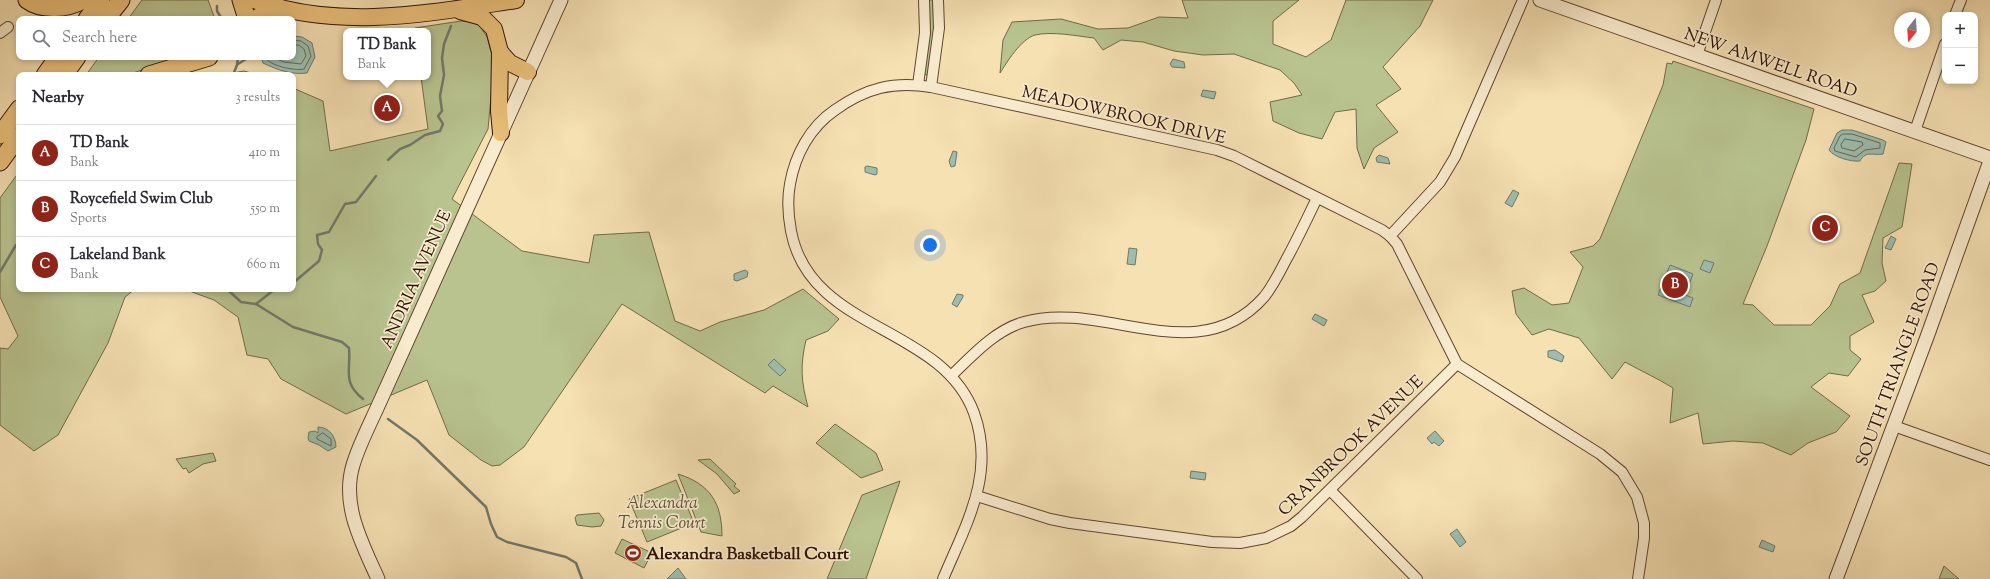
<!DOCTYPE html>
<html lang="en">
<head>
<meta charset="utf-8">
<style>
	:root { --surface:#fff; --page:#f7f7f7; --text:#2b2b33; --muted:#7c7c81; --line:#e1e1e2; --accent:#8f2418 }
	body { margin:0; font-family:"Sorts Mill Goudy",serif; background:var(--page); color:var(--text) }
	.controls { position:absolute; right:12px; top:12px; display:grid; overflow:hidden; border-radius:8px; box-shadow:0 2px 6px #0003 }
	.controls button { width:36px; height:36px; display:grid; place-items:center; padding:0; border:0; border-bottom:1px solid var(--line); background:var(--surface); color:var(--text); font:20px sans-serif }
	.compass { position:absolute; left:1894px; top:12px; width:36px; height:36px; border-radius:50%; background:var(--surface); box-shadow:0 2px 6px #0003; rotate:197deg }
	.you { position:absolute; left:930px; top:245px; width:14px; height:14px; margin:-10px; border:3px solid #fff; border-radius:50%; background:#1a73e8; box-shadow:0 0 0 6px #1a73e833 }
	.badge { display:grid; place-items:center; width:26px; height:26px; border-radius:50%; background:var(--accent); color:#fff; font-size:13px; font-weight:700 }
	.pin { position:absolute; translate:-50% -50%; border:2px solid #fff; box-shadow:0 1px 4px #0006 }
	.popup { position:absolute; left:343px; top:28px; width:88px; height:52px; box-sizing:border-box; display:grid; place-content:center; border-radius:8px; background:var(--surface); filter:drop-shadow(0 1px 3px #0005); font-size:13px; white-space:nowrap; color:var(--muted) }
	.popup b { font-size:15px; color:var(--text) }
	.popup::after { content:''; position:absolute; left:50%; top:100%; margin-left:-8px; border:8px solid transparent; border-top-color:var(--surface) }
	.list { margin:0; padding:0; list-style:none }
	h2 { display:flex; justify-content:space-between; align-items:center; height:52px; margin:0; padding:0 16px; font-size:17px }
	h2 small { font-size:13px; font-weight:400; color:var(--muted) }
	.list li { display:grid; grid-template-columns:26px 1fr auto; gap:12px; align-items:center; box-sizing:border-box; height:56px; padding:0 16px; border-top:1px solid var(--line) }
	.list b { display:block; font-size:15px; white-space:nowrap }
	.list p { margin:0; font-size:13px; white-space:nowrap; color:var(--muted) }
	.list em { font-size:13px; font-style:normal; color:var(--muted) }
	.icon { flex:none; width:22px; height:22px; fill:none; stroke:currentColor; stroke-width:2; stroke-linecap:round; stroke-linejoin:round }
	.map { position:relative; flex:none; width:1990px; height:579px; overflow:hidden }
	.search { position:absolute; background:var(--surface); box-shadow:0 2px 6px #0003; left:16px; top:16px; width:280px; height:44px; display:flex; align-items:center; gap:10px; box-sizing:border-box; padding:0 14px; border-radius:8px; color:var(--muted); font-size:15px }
	.panel { position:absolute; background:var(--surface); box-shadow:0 2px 6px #0003; left:16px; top:72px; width:280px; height:220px; border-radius:8px }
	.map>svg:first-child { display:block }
	.green { fill:#b8c38f; stroke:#726a48 }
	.water { fill:#9dbeae; stroke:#707969 }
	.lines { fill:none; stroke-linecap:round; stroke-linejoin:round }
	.shore { stroke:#656858; stroke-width:1 }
	.stream { stroke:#707969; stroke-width:2.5 }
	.minor-casing { stroke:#5f452e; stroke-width:12 }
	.tertiary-casing { stroke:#5f452e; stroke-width:15 }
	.primary-casing { stroke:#2d1102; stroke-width:18 }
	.trunk-casing { stroke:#2d1102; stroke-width:19 }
	.minor { stroke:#f9ecce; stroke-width:10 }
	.tertiary { stroke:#f9ecce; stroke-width:13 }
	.primary { stroke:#ebc07a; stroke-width:16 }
	.trunk { stroke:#ebc07a; stroke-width:17 }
	.labels { text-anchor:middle; stroke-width:3.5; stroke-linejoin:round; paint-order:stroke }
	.street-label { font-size:17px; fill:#2d1102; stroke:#f9ecce }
	.park-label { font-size:17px; font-style:italic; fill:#5e4f33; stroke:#f9ecce }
	.poi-label { font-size:17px; font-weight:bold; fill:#2d1102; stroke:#f9ecce; text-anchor:start }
</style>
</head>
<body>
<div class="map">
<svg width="1990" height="579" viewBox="0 0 1990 579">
	<rect width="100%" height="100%" fill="#f6e1b3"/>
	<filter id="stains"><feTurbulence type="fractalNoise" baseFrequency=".005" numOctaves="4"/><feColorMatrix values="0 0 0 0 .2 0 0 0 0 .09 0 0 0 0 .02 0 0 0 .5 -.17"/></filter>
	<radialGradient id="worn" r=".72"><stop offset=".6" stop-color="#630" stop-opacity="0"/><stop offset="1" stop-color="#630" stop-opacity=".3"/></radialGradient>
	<!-- green -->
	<g class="green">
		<path d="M142,0H208L215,19H128Z"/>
		<path d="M929,0H933L934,34L928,75H926L924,73L930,34Z"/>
		<path d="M1182,0H1299L1273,21V44L1306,57L1331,40L1346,0H1433L1420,26L1383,67L1401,89L1376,105L1398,132L1374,148L1364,169L1357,148L1356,109L1335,112L1322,139L1299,133L1273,121L1270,102L1302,95L1294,83L1280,70L1234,54L1203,55L1174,51L1143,42L1121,40L1103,50L1094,38C1077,36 1052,31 1035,35C1021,39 1007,62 1000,73L1003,40L1012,22L1061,19L1098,29L1128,28L1159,17L1188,18Z"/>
		<path d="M461,21L472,22L480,26L487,37L494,63L488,129L452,199L522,251L589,263L594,235L649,232L675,321L700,331L720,322L764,310L803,289L839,319L828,331L806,340C800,366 801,381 808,407L773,386L765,393L622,304L524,447L500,465L492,466L481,460L449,435L427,380L346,414L281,379L268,359L247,355L238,317L214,300L184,289H293V88L323,101L330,151L428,129L421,77H428V31H415V28Z"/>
		<path d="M99,57H181L127,75H86Z"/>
		<path d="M1673,61L1814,109L1806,140L1767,246L1743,304L1753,305L1774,325H1811L1830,306L1840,284L1860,273L1899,163L1912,164L1902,227L1883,238L1882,263L1886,281L1875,291L1862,295L1874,322L1850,336V350L1861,359L1848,376L1829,373L1811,387L1850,416L1836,432L1808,443L1791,455L1763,443L1733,441L1703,444L1698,413L1670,423L1673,388C1657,378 1641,371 1625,362L1612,379L1579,338L1549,329L1532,335L1516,314L1512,291L1524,288L1552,305L1569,303L1583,267L1570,252L1593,246L1600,239L1663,85L1667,63L1672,64Z"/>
		<path d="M244,71L258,75H221Z"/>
		<path d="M19,172V289H135L125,297L108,343L58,435L34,451L0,425V348L8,349L18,336L0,297V198Z"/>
		<path d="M835,424L876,453L883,470L861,478L816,443Z"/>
		<path d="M213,453L216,461L203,464L189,473L186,468L183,469L176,459Z"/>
		<path d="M710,459L736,484L734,486L740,491L734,494L717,474L698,460Z"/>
		<path d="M678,474C710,484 722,503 722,536L701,532Z"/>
		<path d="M676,480L694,523L647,542L629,499Z"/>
		<path d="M900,481L866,579H827L862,495Z"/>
		<path d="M599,513L604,520L601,526L592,527L577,525L575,518L577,515Z"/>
		<path d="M622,539L652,553L644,568L615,553Z"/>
		<path d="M1944,566L1959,579H1939Z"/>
	</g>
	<!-- water -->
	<g class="water">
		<path d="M293,36L302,37L312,43L315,57L307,73C291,75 278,70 263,63L261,57H293Z"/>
		<path d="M1173,59L1184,62L1185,68L1172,67L1170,64Z"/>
		<path d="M1203,90L1216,92L1214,99L1201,96Z"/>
		<path d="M1842,130H1852L1883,140L1886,142L1883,154C1873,156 1866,150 1860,161C1850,162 1834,157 1829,150L1837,133Z"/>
		<path d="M953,151L957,152L955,166L951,167L949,161Z"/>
		<path d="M1379,155L1388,158L1390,164L1377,162L1376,158Z"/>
		<path d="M867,166L877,168V174L875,175L865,172V167Z"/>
		<path d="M1513,190L1519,193L1512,207L1505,203Z"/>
		<path d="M1891,236L1896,239L1891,250L1885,248Z"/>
		<path d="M1129,248L1137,249L1135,265L1127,264Z"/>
		<path d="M1704,260L1714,263L1710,273L1700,269Z"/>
		<path d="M1670,265L1693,274L1685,295L1693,298L1690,307L1658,295Z"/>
		<path d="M745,270L748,272L747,277L737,281L734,280V274Z"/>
		<path d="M957,294L963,295V297L957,307L952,304Z"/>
		<path d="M1315,314L1327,320L1324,326L1312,319Z"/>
		<path d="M1555,350L1564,356L1562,362L1548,357V351Z"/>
		<path d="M774,359L786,370L780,376L768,365Z"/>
		<path d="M318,427C329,427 336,437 336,447L328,451L319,445L309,441L308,438L309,432L315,431L318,433Z"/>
		<path d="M1435,431L1444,441L1439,446L1434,442L1432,444L1427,438Z"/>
		<path d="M1191,471L1206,473L1205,480L1190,478Z"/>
		<path d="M1457,529L1466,542L1460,547L1450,534Z"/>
		<path d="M1762,540L1775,546L1773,552L1759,547Z"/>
		<path d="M678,568L686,579H667Z"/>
	</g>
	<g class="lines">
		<!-- shore -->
		<g class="shore">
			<path d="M265,57C269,66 295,71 304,69L311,56L308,46L301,41L293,40"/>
			<path d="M272,57L284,62L301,64L306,56L304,49L299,45H293"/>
			<path d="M1843,134H1852L1880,143V148L1865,150L1856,157L1835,151L1834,148L1840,136Z"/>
			<path d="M1845,139L1862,142L1863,145L1854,151L1842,148L1841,145Z"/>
			<path d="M1672,271L1687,277L1679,298L1664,292Z"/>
			<path d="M323,433L331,439V446L317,439V437Z"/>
		</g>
		<!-- stream -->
		<g class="stream">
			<path d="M217,6V11L222,19"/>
			<path d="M238,64L246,59"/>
			<path d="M233,75L237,65L238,57"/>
			<path d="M388,160L400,149L410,145L425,135L440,131L443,124L438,116L442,111L440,96L444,75L442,58L444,44L451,26"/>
			<path d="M0,272L16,245L19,244"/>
			<path d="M293,283L319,261L322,250L318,244L317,235L329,232L345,204L356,202L376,176"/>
			<path d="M227,289L241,302L256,304L293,327L342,342L349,348C351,371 342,382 363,399"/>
			<path d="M256,304L275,289"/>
			<path d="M388,419L417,440L486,507L491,524L497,537L507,542L566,557L576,563L582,579"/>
		</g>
		<!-- minor casing -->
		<g class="minor-casing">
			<g id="minor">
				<path d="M1955,15L1961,0"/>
				<path d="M0,33L8,27"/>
				<path d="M1697,55L1716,0"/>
				<path d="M918,85L925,33L924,0"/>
				<path d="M931,87L939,28L938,0"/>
				<path d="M1915,131L1945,44"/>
				<path d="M1390,236L1440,182L1455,157L1523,0"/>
				<path d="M951,376C972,356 995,330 1024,322C1103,299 1197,373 1264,297C1273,286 1279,273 1286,260C1297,240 1307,219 1317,198"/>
				<path d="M1894,426L1990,460"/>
				<path d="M1330,490L1417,579"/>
				<path d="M977,496L1050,519L1070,523L1212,542L1240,543L1266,538L1291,526L1302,517L1457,364"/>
				<path d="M943,579C966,524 996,474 974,413C941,324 810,332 791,231C788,215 787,200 790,184C795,155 810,127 835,110C866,88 893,81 931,87L1217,150L1234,156L1382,230L1390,236L1397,244L1457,364L1600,454L1622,472L1637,497L1644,523V538L1638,579"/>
			</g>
		</g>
		<!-- tertiary casing -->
		<g class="tertiary-casing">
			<g id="tertiary">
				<path d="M1540,0L1990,158"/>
				<path d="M378,579C362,543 341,505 353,465C359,445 369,426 378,406L561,0"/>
				<path d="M1836,579L1927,337L1990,161"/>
			</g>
		</g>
		<!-- primary casing -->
		<g class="primary-casing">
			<g id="primary">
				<path d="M254,0C339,31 430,13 516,0"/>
				<path d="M460,11L482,17L494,29L500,52L499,111L501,133"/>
				<path d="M500,52L510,63L528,72"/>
			</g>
		</g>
		<!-- trunk casing -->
		<g class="trunk-casing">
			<g id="trunk">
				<path d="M27,0C42,11 67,9 83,0"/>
				<path d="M241,0L247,19"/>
				<path d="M87,19L101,0"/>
				<path d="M106,19L121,0"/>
				<path d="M255,19L278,7"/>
				<path d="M45,75L58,57"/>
				<path d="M64,75L77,57"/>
				<path d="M149,75L209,57"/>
				<path d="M0,135L19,109"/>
				<path d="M0,162L19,136"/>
			</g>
		</g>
		<!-- minor -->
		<use href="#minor" class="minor"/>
		<!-- tertiary -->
		<use href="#tertiary" class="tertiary"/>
		<!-- primary -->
		<use href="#primary" class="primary"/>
		<!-- trunk -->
		<use href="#trunk" class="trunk"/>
	</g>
	<!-- icons -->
	<defs>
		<g id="stadium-disc" transform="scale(0.9)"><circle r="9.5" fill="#8f2418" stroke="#f9ecce"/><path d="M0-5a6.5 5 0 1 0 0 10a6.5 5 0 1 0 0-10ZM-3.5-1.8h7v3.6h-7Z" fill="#fff"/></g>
	</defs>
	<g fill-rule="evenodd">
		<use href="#stadium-disc" x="633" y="553"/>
	</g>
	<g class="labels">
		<!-- street labels -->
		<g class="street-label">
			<text transform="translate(1771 62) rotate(19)" y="6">NEW AMWELL ROAD</text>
			<text transform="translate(1124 114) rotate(13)" y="6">MEADOWBROOK DRIVE</text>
			<text transform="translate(415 279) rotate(-66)" y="6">ANDRIA AVENUE</text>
			<text transform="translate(1897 364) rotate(-70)" y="6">SOUTH TRIANGLE ROAD</text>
			<text transform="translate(1350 445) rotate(-44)" y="6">CRANBROOK AVENUE</text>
		</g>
		<!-- park labels -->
		<g class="park-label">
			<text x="662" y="508">Alexandra<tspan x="662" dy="20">Tennis Court</tspan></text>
		</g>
		<!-- poi labels -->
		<g class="poi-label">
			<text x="646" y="559">Alexandra Basketball Court</text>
		</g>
	</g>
	<rect width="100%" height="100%" filter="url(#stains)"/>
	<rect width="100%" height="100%" fill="url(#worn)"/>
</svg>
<div class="controls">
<button>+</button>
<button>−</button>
</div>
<svg class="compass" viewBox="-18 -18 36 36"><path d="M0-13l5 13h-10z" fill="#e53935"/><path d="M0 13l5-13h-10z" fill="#7c7c81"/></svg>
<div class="you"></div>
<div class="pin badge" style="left:387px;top:108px">A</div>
<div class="popup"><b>TD Bank</b>Bank</div>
<div class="pin badge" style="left:1675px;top:285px">B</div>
<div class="pin badge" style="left:1825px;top:228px">C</div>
<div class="search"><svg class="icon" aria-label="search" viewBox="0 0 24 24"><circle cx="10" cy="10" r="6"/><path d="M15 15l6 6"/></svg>Search here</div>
<section class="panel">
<h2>Nearby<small>3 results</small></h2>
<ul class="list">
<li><span class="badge">A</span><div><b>TD Bank</b><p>Bank</p></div><em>410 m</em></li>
<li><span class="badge">B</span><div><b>Roycefield Swim Club</b><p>Sports</p></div><em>550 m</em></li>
<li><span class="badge">C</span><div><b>Lakeland Bank</b><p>Bank</p></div><em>660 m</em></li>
</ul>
</section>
</div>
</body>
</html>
